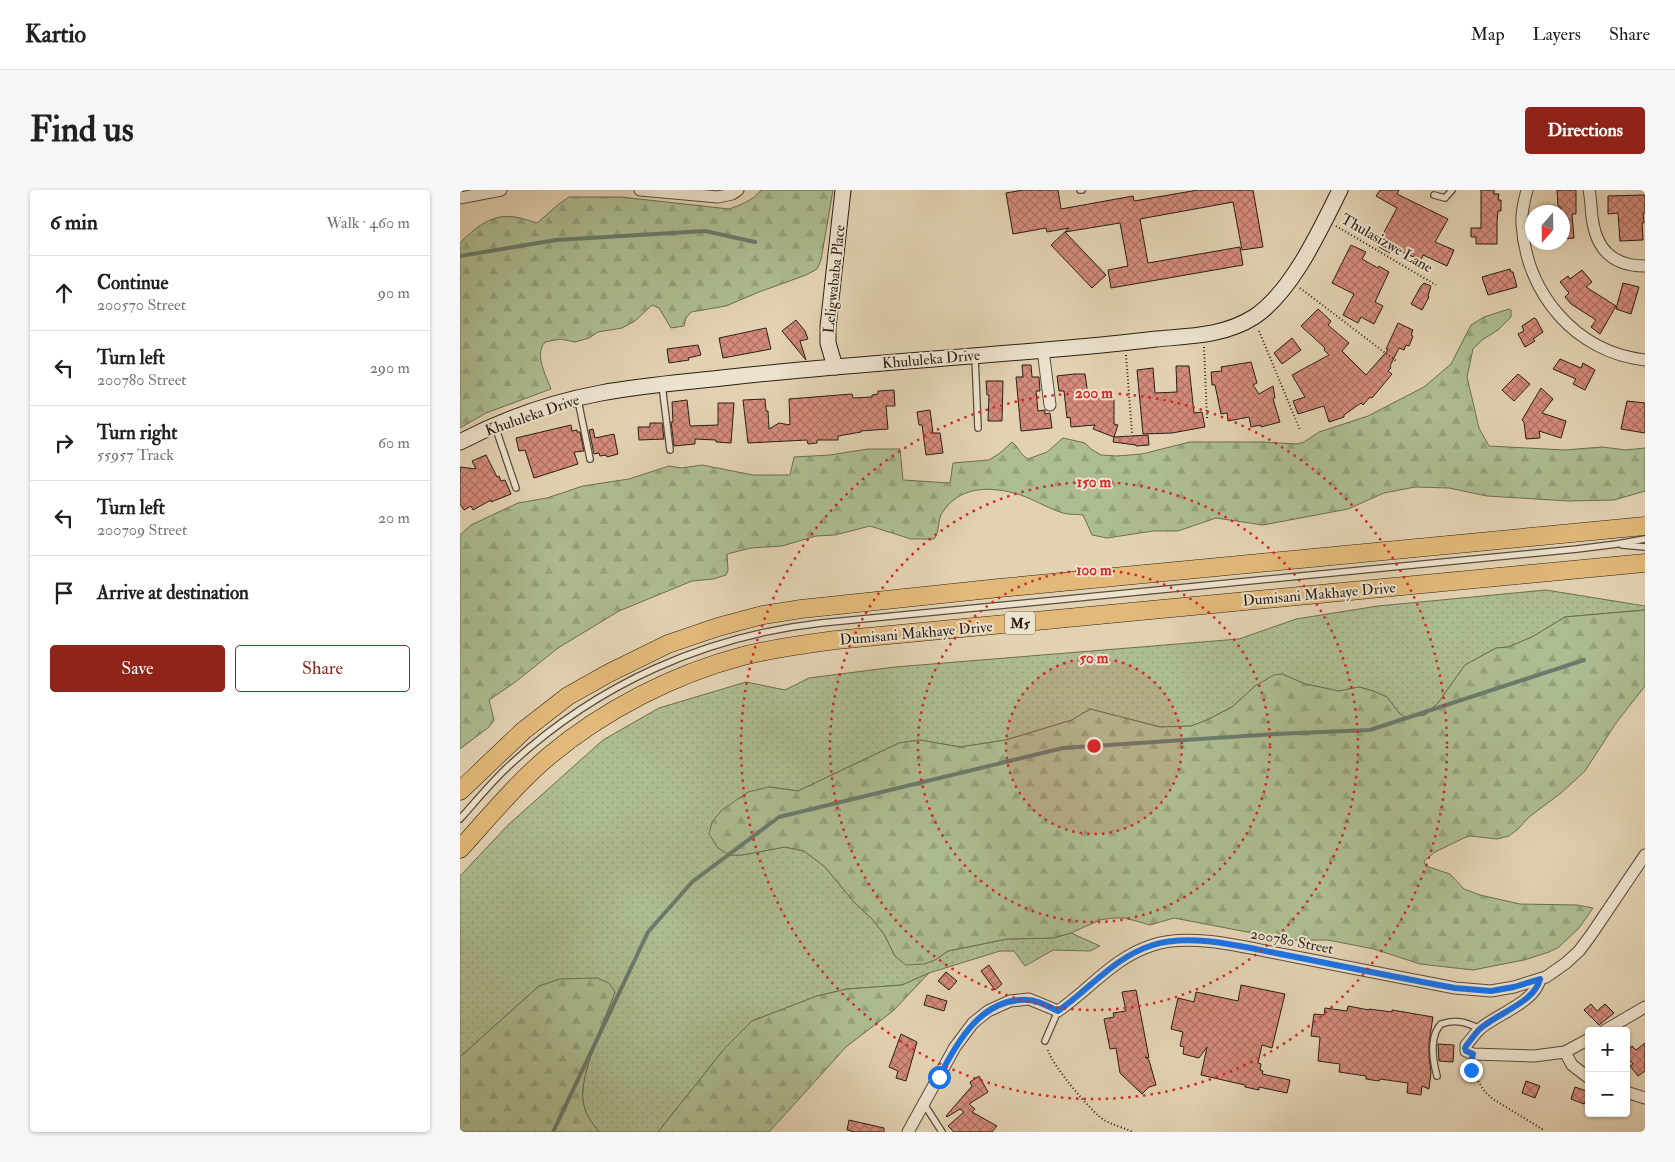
<!DOCTYPE html>
<html lang="en">
<head>
<meta charset="utf-8">
<style>
	:root { --surface:#fff; --page:#f6f6f6; --text:#202124; --muted:#757577; --line:#e0e0e0; --accent:#8f2418 }
	body { margin:0; font-family:"IM FELL Double Pica",serif; background:var(--page); color:var(--text) }
	.controls { position:absolute; right:15px; bottom:15px; display:grid; overflow:hidden; border-radius:5px; box-shadow:0 1px 4px #0004 }
	.controls button { width:45px; height:45px; display:grid; place-items:center; padding:0; border:0; border-bottom:1px solid var(--line); background:var(--surface); color:var(--text); font:25px sans-serif }
	.compass { position:absolute; left:1065px; top:15px; width:45px; height:45px; border-radius:50%; background:var(--surface); box-shadow:0 1px 4px #0004; rotate:200deg }
	.stop { position:absolute; width:15px; height:15px; margin:-11px; border:4px solid #1a73e8; border-radius:50%; background:#fff }
	.stop.end { background:#1a73e8; border-color:#fff; box-shadow:0 1px 5px #0008 }
	.list { margin:0; padding:0; list-style:none }
	h2 { display:flex; justify-content:space-between; align-items:center; height:65px; margin:0; padding:0 20px; font-size:21px }
	h2 small { font-size:16px; font-weight:400; color:var(--muted) }
	.list li { display:grid; grid-template-columns:32px 1fr auto; gap:15px; align-items:center; box-sizing:border-box; height:75px; padding:0 20px; border-top:1px solid var(--line) }
	.list b { display:block; font-size:19px; white-space:nowrap }
	.list p { margin:0; font-size:16px; white-space:nowrap; color:var(--muted) }
	.list em { font-size:16px; font-style:normal; color:var(--muted) }
	.actions { display:flex; gap:10px; padding:15px 20px }
	.actions a { flex:1; padding:11px 0; border:1px solid var(--accent); border-radius:5px; text-align:center; font-size:18px; color:var(--accent) }
	.actions .main { background:var(--accent); color:#fff }
	.icon { flex:none; width:28px; height:28px; fill:none; stroke:currentColor; stroke-width:2; stroke-linecap:round; stroke-linejoin:round }
	.map { position:relative; flex:none; width:1185px; height:942px; overflow:hidden; border-radius:5px }
	header { display:flex; align-items:center; gap:30px; box-sizing:border-box; height:70px; padding:0 25px; background:var(--surface); border-bottom:1px solid var(--line) }
	header strong { font-size:24px }
	nav { display:flex; gap:28px; margin-inline-start:auto; font-size:18px }
	.intro { display:flex; align-items:center; justify-content:space-between; box-sizing:border-box; height:120px; padding:0 30px }
	h1 { margin:0; font-size:35px }
	.button { padding:12px 22px; border-radius:5px; background:var(--accent); color:#fff; font-size:18px; font-weight:700 }
	main { display:flex; gap:30px; padding:0 30px }
	aside { flex:1; background:var(--surface); border-radius:5px; box-shadow:0 1px 4px #0004 }
	.map>svg:first-child { display:block }
	.grass { fill:url(#grass-dots); stroke:#6b6e54 }
	.forest { fill:url(#forest-firs); stroke:#6b6e54 }
	.lines { fill:none; stroke-linecap:round; stroke-linejoin:round }
	.stream { stroke:#6a7b6d; stroke-width:4 }
	.building { fill:url(#building-cross-hatch); stroke:#291f16 }
	.lane-casing { stroke:#584c3d; stroke-width:8 }
	.street-casing { stroke:#584c3d; stroke-width:13 }
	.secondary-casing { stroke:#291f16; stroke-width:17 }
	.primary-casing { stroke:#291f16; stroke-width:19 }
	.path { stroke:#291f16; stroke-width:2; stroke-dasharray:1 2.5; stroke-linecap:butt }
	.lane { stroke:#ede2cd; stroke-width:5.5 }
	.street { stroke:#ede2cd; stroke-width:11 }
	.secondary { stroke:#ede2cd; stroke-width:15 }
	.primary { stroke:#e2b979; stroke-width:18 }
	.route { stroke:#1a73e8; stroke-width:6 }
	.ring { fill:none; stroke:#d62828; stroke-width:2.5; stroke-dasharray:2.5 5 }
	.labels { text-anchor:middle; stroke-width:4; stroke-linejoin:round; paint-order:stroke }
	.shield { fill:#ede2cd; stroke:#645a4d; stroke-width:1 }
	.shield-label { font-size:14px; font-weight:bold; fill:#291f16 }
	.street-label { font-size:15px; fill:#291f16; stroke:#ede2cd }
	.centre { fill:#d62828; stroke:#ede2cd; stroke-width:2.5 }
	.ring-label { font-size:15px; text-anchor:middle; font-weight:bold; fill:#d62828; stroke:#ede2cd; stroke-width:4; stroke-linejoin:round; paint-order:stroke }
</style>
</head>
<body>
<header>
<strong>Kartio</strong>
<nav><a>Map</a><a>Layers</a><a>Share</a></nav>
</header>
<div class="intro"><h1>Find us</h1><a class="button">Directions</a></div>
<main>
<aside>
<h2>6 min<small>Walk · 460 m</small></h2>
<ul class="list">
<li><svg class="icon" aria-label="ahead" viewBox="0 0 24 24"><path d="M12 20V5M6 11l6-6 6 6"/></svg><div><b>Continue</b><p>200570 Street</p></div><em>90 m</em></li>
<li><svg class="icon" aria-label="left" viewBox="0 0 24 24"><path d="M17 20v-9H6M10 6l-5 5 5 5"/></svg><div><b>Turn left</b><p>200780 Street</p></div><em>290 m</em></li>
<li><svg class="icon" aria-label="right" viewBox="0 0 24 24"><path d="M7 20v-9h11M14 6l5 5-5 5"/></svg><div><b>Turn right</b><p>55957 Track</p></div><em>60 m</em></li>
<li><svg class="icon" aria-label="left" viewBox="0 0 24 24"><path d="M17 20v-9H6M10 6l-5 5 5 5"/></svg><div><b>Turn left</b><p>200709 Street</p></div><em>20 m</em></li>
<li><svg class="icon" aria-label="arrive" viewBox="0 0 24 24"><path d="M6 21V4h12l-3 4 3 4H6"/></svg><div><b>Arrive at destination</b></div></li>
</ul>
<div class="actions"><a class="main">Save</a><a>Share</a></div>
</aside>
<div class="map">
<svg width="1185" height="942" viewBox="0 0 1185 942">
	<defs>
		<pattern id="grass-dots" width="8" height="8" patternUnits="userSpaceOnUse" patternTransform="scale(1.25)"><rect width="8" height="8" fill="#adbd91"/><path d="M2 2h.1M6 6h.1" fill="none" stroke="#95a27c" stroke-width="1.8" stroke-linecap="round"/></pattern>
		<pattern id="forest-firs" width="22" height="20" patternUnits="userSpaceOnUse" patternTransform="scale(1.25)"><rect width="22" height="20" fill="#adbd91"/><path d="M5 1l3.5 6h-7zM16 11l3.5 6h-7z" fill="#95a27c"/></pattern>
		<pattern id="building-cross-hatch" width="8" height="8" patternUnits="userSpaceOnUse" patternTransform="scale(1.25)"><rect width="8" height="8" fill="#d58b7b"/><path d="M0 0l8 8M0 8l8-8" fill="none" stroke="#ad7164"/></pattern>
	</defs>
	<rect width="100%" height="100%" fill="#e3d2b2"/>
	<filter id="stains"><feTurbulence type="fractalNoise" baseFrequency=".004" numOctaves="4"/><feColorMatrix values="0 0 0 0 .2 0 0 0 0 .09 0 0 0 0 .02 0 0 0 .5 -.17"/></filter>
	<radialGradient id="worn" r=".72"><stop offset=".6" stop-color="#630" stop-opacity="0"/><stop offset="1" stop-color="#630" stop-opacity=".3"/></radialGradient>
	<!-- grass -->
	<path class="grass" d="M1086,400L1185,416V420L1105,427L1072,447L1048,457L1036,458L1005,475L978,513L965,525L947,528L940,524L927,507L913,501L899,497L879,501L845,494L822,484L795,496L772,517L747,530L731,536L700,537L630,519L612,530L546,550L500,557L460,550L439,553L338,601L309,597L270,665H282L325,657L344,661L365,677L393,711L412,729L424,744L435,766L475,770L488,761L547,749L593,748L611,743L640,756L630,761L593,760L565,776L554,761H540L469,783L442,795L387,799L357,806L292,831L265,858L198,942H139C131,932 125,924 123,911C119,885 145,829 155,802L79,796L0,867V686L48,635L143,550L199,518L286,492L325,500L349,488L435,477L779,449L836,429L918,416Z"/>
	<!-- forest -->
	<g class="forest">
		<path d="M301,0H373L361,70L357,79L346,85L299,102L266,116L231,122L226,128L224,136L211,138L199,118L192,115L175,131L162,138L138,142L129,148L115,152L100,149L85,152C74,165 86,185 91,199L26,223L0,238V53C15,38 32,23 55,27C62,28 70,31 77,33L99,14L109,7H161L269,19C280,15 294,10 301,0Z"/>
		<path d="M1049,119L1051,120V127L1038,140L1022,150L1013,159L1007,187L1019,238L1029,256L1105,260L1142,257L1166,260L1185,258V301L1154,310L1109,311L1027,306L989,298L955,297L924,303L888,319L803,335L756,328L718,341H693L647,348L632,345L623,325C616,324 607,325 600,322C585,317 570,307 554,303C526,296 499,297 482,323C477,331 480,342 474,349H451L410,336L375,345L356,346L322,356L291,358L267,364L268,380L266,385L253,389L232,391L159,421L98,458L54,493L29,510L34,530L29,537L0,559V345L11,335L58,313L87,308L123,296L169,289L209,276L221,278L242,275L293,285H330L334,267L370,265L408,259H440L443,290L490,293L493,273L529,270L540,263L552,252C559,257 559,264 568,269L587,262L603,248L625,253L631,259L641,265L657,266L682,264L730,252H802L837,254L844,252L859,242L908,226L964,197L991,174L1011,135L1024,127Z"/>
		<path d="M1185,420V496L1156,533L1125,581L1101,603L1069,627L1058,639L1049,646L1037,649L1010,646L1004,648L975,662L964,671L966,676L990,684L1004,699L1020,705L1060,714L1117,715L1133,718L1119,738L1099,757L1089,762L1064,770L1013,780L960,774L914,759L868,750H829L714,728L690,735L665,728H652L640,730L611,743L593,748L547,749L488,761L475,770L464,774L446,775L435,766L424,744L412,729L393,711L365,677L344,661L325,657L282,665H270L258,658L249,644L252,632L262,620L288,602L309,597L338,601L439,553L460,550L500,557L546,550L612,530L630,519L700,537L731,536L747,530L772,517L795,496L814,485L822,484L845,494L879,501L899,497L913,501L927,507L940,524L946,527L965,525L978,513L1005,475L1036,458L1048,457L1072,447L1105,427Z"/>
		<path d="M469,783L433,821L386,857L309,942H198L265,858L292,831L357,806L387,799L442,795Z"/>
		<path d="M137,788L149,793L155,802C145,829 119,885 123,911C125,924 131,932 139,942H0V867L79,796L100,789Z"/>
	</g>
	<g class="lines">
		<!-- stream -->
		<g class="stream">
			<path d="M0,66L96,50L245,41L295,52"/>
			<path d="M93,942L188,742L232,692L319,627L603,558L815,544L910,540L1124,470"/>
		</g>
	</g>
	<!-- building -->
	<g class="building">
		<path d="M563,0H598L601,19L673,6L674,11L738,0H793L803,57L782,60L773,12L680,29L688,73L780,57L783,75L651,98L648,80L668,76L660,33L605,42L646,85L632,98L591,55L609,38L587,42L586,38L553,44L546,3Z"/>
		<path d="M920,0H939L937,4L988,29L975,52L994,60L987,76L963,65L961,70L932,58L930,63L919,57L924,47L922,46L937,18L916,6Z"/>
		<path d="M1021,0H1034V4H1039L1038,10H1041V21H1038L1037,32V54H1016V47H1011V38H1021Z"/>
		<path d="M1097,0H1116V24H1112L1114,48L1102,49V22H1100V16H1098Z"/>
		<path d="M1185,5V23H1183L1184,33H1182L1183,50L1160,51L1158,23L1148,24V6Z"/>
		<path d="M891,55L906,62L902,69L918,78L919,76L929,82L915,112L923,116L914,134L901,127L898,133L883,125L894,104L872,93Z"/>
		<path d="M1050,79L1051,82H1053L1057,97L1028,105L1022,87Z"/>
		<path d="M1122,80L1132,92L1126,97L1156,116L1140,144L1131,137L1136,130L1111,114L1105,107L1109,103L1100,92L1108,86L1110,89Z"/>
		<path d="M964,93L971,96L968,106L969,107L962,120L951,114L961,96Z"/>
		<path d="M1163,93L1179,97L1171,124L1156,119Z"/>
		<path d="M858,119L871,131L868,135L889,153L882,161L906,185L928,160L926,159L938,133L953,140L951,145L953,146L949,156L946,155L944,160L939,158L930,176L931,178L928,181L932,184L912,208L910,207L903,215L901,213L884,225V227L869,232L864,216L838,224L833,211L845,207L832,185L869,165L864,160L865,158L841,136Z"/>
		<path d="M1074,128L1076,129L1083,142L1073,149L1075,151L1065,157L1058,144L1064,141L1062,136Z"/>
		<path d="M336,130L345,141L348,149L340,151L346,170L322,141Z"/>
		<path d="M306,138L311,159L263,168L259,148Z"/>
		<path d="M832,148L841,160L822,174L814,163Z"/>
		<path d="M238,155L241,165L228,168L229,170L209,173L207,159Z"/>
		<path d="M1100,169L1121,178L1123,173L1135,180L1125,200L1113,194L1116,189L1093,179Z"/>
		<path d="M791,172L797,193L793,195L799,204L813,196L815,208L813,209L820,232L801,237V235L791,237L789,227L768,231L767,223L761,224L755,195H752L751,182L762,181L761,177Z"/>
		<path d="M562,175H571L572,187H579L580,201H576L578,221L585,220V224L590,223L592,238L561,241L556,187H563Z"/>
		<path d="M716,176H729L734,223L742,222L745,237L712,243L683,244L677,180L693,178L695,203L717,202Z"/>
		<path d="M614,184H625L628,205H636V208H654V234L658,235L654,247L633,239L635,235L611,237L610,227L607,228L604,201H599L597,186Z"/>
		<path d="M1058,184L1070,194L1054,211L1042,200Z"/>
		<path d="M526,191H543L542,231H528L529,205H527Z"/>
		<path d="M1081,198L1093,209L1082,223L1106,231L1101,248L1079,241L1080,248L1066,249L1064,232L1062,230Z"/>
		<path d="M434,200L435,216H426L428,239L401,241V242L378,246V250H357V253L348,254L347,250L288,253L283,210L305,209L306,221H308L309,239L319,233L330,235L329,209L392,204L393,208L412,207V205L418,204V201Z"/>
		<path d="M227,210L230,236L258,235V213H274L271,253L256,252V250L235,249V254L214,256L211,232H213L212,212Z"/>
		<path d="M1167,211L1185,213V243L1161,239Z"/>
		<path d="M470,220L473,243H480L483,263L466,265L462,235H459L457,222Z"/>
		<path d="M190,233H202L204,249L179,250L178,237H190Z"/>
		<path d="M111,235L112,241L117,240V242H120L124,261L114,262L118,274L74,288L65,260L59,261L56,248Z"/>
		<path d="M133,239L135,248L154,244L158,264L147,267L146,265L140,266L139,263L134,264L129,240Z"/>
		<path d="M688,245L689,255L676,256V255L653,252L654,247Z"/>
		<path d="M26,265L37,287L39,286L41,291L45,290L51,304L31,312V310L13,320L11,316L4,320L0,314V277L16,279L12,271Z"/>
		<path d="M529,775L542,794L535,800L521,781Z"/>
		<path d="M486,782L497,791L489,800L478,791Z"/>
		<path d="M781,795L825,804L812,858L802,855L798,873L801,874L800,880L803,881L802,884L830,890L827,903L799,897V900L785,897V895L741,885L747,857L739,868L723,864L724,857L720,856L723,842L711,839L718,808L734,812L736,802L778,811Z"/>
		<path d="M676,800L689,868L685,867L689,870L696,895L689,897L682,904L660,883L656,858L650,859L644,829L654,827L653,823L666,821L662,802Z"/>
		<path d="M467,805L487,811L484,821L464,815Z"/>
		<path d="M1131,814L1137,821L1145,814L1154,823L1139,835L1124,820Z"/>
		<path d="M888,816L909,820V819L932,822V820L973,827L969,852V867L971,882L969,899L962,896L961,905L947,903L948,893L920,889L919,891L906,889V886L879,882L880,874L858,871L860,847L851,846L854,824L864,825L865,818L887,821Z"/>
		<path d="M441,844L457,852L446,891L436,888L438,881L429,877Z"/>
		<path d="M1185,853V881L1178,886L1170,876L1173,874L1166,866V861L1172,856L1176,860Z"/>
		<path d="M978,854L994,855L993,872L979,871Z"/>
		<path d="M519,886L528,902L509,914L515,919L512,922L537,936L532,942H494L488,936L504,922L500,919L487,927L486,926L512,896L510,892Z"/>
		<path d="M1066,891L1080,896L1075,908L1062,903Z"/>
		<path d="M1115,897L1129,902L1124,914L1111,909Z"/>
		<path d="M389,930L424,938V942H395L387,940Z"/>
	</g>
	<g class="lines">
		<!-- lane casing -->
		<g class="lane-casing">
			<g id="lane">
				<path d="M620,0H622"/>
				<path d="M974,5L985,8L992,0"/>
				<path d="M515,167L518,238"/>
				<path d="M202,195L210,260"/>
				<path d="M118,210L130,269"/>
				<path d="M35,236L56,298"/>
				<path d="M1162,355L1185,357"/>
				<path d="M0,629C17,610 33,590 52,573C138,494 245,446 361,433L1117,359L1157,354L1185,349"/>
				<path d="M585,851L598,821"/>
				<path d="M977,886C973,871 969,847 981,834C996,829 1006,832 1020,839"/>
				<path d="M464,914L482,942"/>
			</g>
		</g>
		<!-- street casing -->
		<g class="street-casing">
			<g id="street">
				<path d="M180,0L258,7L272,4L278,0"/>
				<path d="M1067,0C1064,11 1061,23 1062,34C1066,103 1115,162 1185,170"/>
				<path d="M1129,0C1131,9 1131,18 1132,27C1136,59 1152,76 1185,76"/>
				<path d="M0,8L41,0"/>
				<path d="M583,160L590,215"/>
				<path d="M1080,789C1075,812 1038,824 1021,838C1015,843 1011,850 1006,855V861L1013,864L1074,866L1105,862L1129,849"/>
				<path d="M1144,841L1185,817"/>
				<path d="M1105,862L1112,875L1129,888"/>
				<path d="M1166,902L1185,908"/>
				<path d="M448,942L495,857L513,833L528,821L550,811L569,809L598,821C630,799 654,767 693,755C733,742 791,759 831,766C886,777 940,787 995,798L1031,801L1054,797L1086,787L1106,773L1119,761L1131,745L1185,665"/>
			</g>
		</g>
		<!-- secondary casing -->
		<g class="secondary-casing">
			<g id="secondary">
				<path d="M375,177L368,153V137L383,0"/>
				<path d="M0,252C44,229 92,212 141,203C184,195 228,192 271,187C387,174 503,168 619,157C644,155 670,152 696,149C730,146 764,146 794,127C832,102 860,40 880,0"/>
			</g>
		</g>
		<!-- primary casing -->
		<g class="primary-casing">
			<g id="primary">
				<path d="M0,601L63,541L108,506L149,483L208,454L258,437L303,425L341,419L539,398L1185,336"/>
				<path d="M0,659C29,627 56,594 89,566C144,520 214,484 283,466C314,458 345,454 376,450L1185,373"/>
			</g>
		</g>
		<!-- path -->
		<g class="path">
			<path d="M876,36L976,95"/>
			<path d="M840,98L936,171"/>
			<path d="M799,141L840,240"/>
			<path d="M744,157L747,228"/>
			<path d="M666,165L672,243"/>
			<path d="M588,860C592,875 631,922 644,930C653,935 664,938 673,942"/>
			<path d="M1010,876L1011,880L1025,902L1033,909L1082,939L1081,942"/>
		</g>
		<!-- lane -->
		<use href="#lane" class="lane"/>
		<!-- street -->
		<use href="#street" class="street"/>
		<!-- secondary -->
		<use href="#secondary" class="secondary"/>
		<!-- primary -->
		<use href="#primary" class="primary"/>
	</g>
	<g class="lines">
		<!-- route -->
		<path class="route" d="M479,887C497,852 522,807 568,810C578,810 589,817 598,821C630,799 654,767 693,755C733,742 791,759 831,766C886,777 940,788 995,798L1031,801L1054,797L1080,789C1075,812 1038,823 1021,838C1015,843 1011,850 1006,856L1005,858L1006,861L1013,864L1010,876L1011,880"/>
	</g>
	<!-- distance rings -->
	<circle cx="634" cy="556" r="88" fill="#d62828" fill-opacity=".12"/>
	<g class="ring">
		<circle cx="634" cy="556" r="88"/>
		<circle cx="634" cy="556" r="176"/>
		<circle cx="634" cy="556" r="264"/>
		<circle cx="634" cy="556" r="353"/>
	</g>
	<g class="labels">
		<!-- shield labels -->
		<rect class="shield" x="545" y="421.5" width="30" height="23" rx="4"/>
		<g class="shield-label">
			<text x="560" y="438">M5</text>
		</g>
		<!-- street labels -->
		<g class="street-label">
			<text transform="translate(927 53) rotate(30)" y="5">Thulasizwe Lane</text>
			<text transform="translate(374 89) rotate(-84)" y="5">Leligwababa Place</text>
			<text transform="translate(471 169) rotate(-5)" y="5">Khululeka Drive</text>
			<text transform="translate(72 225) rotate(-19)" y="5">Khululeka Drive</text>
			<text transform="translate(859 404) rotate(-5)" y="5">Dumisani Makhaye Drive</text>
			<text transform="translate(456 443) rotate(-5)" y="5">Dumisani Makhaye Drive</text>
			<text transform="translate(832 751) rotate(11)" y="5">200780 Street</text>
		</g>
	</g>
	<circle cx="634" cy="556" r="8" class="centre"/>
	<g class="ring-label">
		<text x="634" y="208">200 m</text>
		<text x="634" y="297">150 m</text>
		<text x="634" y="385">100 m</text>
		<text x="634" y="473">50 m</text>
	</g>
	<rect width="100%" height="100%" filter="url(#stains)"/>
	<rect width="100%" height="100%" fill="url(#worn)"/>
</svg>
<div class="controls">
<button>+</button>
<button>−</button>
</div>
<svg class="compass" viewBox="-18 -18 36 36"><path d="M0-13l5 13h-10z" fill="#e53935"/><path d="M0 13l5-13h-10z" fill="#757577"/></svg>
<div class="stop" style="left:479px;top:887px"></div>
<div class="stop end" style="left:1011px;top:880px"></div>
</div>
</main>
</body>
</html>
